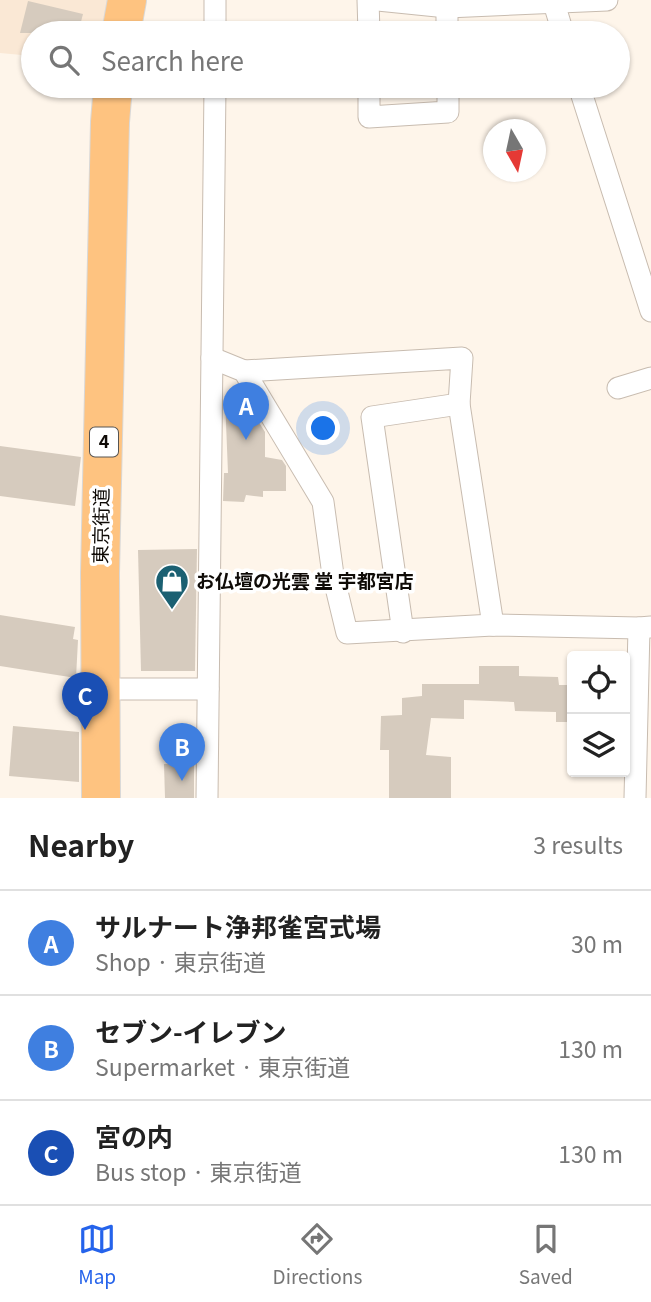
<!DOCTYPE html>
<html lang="en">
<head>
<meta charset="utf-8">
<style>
	:root { --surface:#fff; --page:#f2f2f2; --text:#222; --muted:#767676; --line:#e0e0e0; --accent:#2563eb }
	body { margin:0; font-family:Georgia,"Noto Sans JP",serif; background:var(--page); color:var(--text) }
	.controls { position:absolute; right:21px; bottom:21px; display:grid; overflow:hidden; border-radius:7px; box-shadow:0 2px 5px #0004 }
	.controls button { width:63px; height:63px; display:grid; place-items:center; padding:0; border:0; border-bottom:2px solid var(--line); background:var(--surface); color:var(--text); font:35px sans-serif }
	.compass { position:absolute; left:483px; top:119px; width:63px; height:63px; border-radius:50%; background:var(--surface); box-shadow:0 2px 5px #0004; rotate:171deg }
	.you { position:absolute; left:324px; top:429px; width:24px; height:24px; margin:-18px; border:5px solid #fff; border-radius:50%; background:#1a73e8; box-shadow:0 0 0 10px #1a73e833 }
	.badge { display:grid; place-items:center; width:46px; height:46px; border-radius:50%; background:var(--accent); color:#fff; font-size:23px; font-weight:700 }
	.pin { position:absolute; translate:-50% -58px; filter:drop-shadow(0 2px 4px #0008) }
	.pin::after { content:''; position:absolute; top:37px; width:24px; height:21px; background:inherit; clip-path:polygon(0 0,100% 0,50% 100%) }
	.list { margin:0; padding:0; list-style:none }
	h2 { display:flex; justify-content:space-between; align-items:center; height:91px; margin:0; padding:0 28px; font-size:30px }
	h2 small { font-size:23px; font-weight:400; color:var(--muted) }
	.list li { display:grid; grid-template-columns:46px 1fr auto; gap:21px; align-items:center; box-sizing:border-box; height:105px; padding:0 28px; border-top:2px solid var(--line) }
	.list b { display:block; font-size:26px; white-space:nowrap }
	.list p { margin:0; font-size:23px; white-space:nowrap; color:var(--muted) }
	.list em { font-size:23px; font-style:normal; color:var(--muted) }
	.icon { flex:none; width:38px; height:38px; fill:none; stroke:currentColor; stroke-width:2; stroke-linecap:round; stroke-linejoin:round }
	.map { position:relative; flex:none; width:651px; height:798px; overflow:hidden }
	.search { position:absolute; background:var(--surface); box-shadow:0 2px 5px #0004; left:21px; right:21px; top:21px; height:77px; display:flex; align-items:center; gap:18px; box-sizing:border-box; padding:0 24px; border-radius:38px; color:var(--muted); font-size:26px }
	.sheet { height:406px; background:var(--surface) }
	nav { display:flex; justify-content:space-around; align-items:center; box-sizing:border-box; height:98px; border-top:2px solid var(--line); background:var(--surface); font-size:19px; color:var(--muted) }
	nav a { display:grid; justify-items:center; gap:4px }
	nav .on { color:var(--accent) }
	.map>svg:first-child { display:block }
	.built { fill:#fae8d5 }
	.building { fill:#d6cbbe }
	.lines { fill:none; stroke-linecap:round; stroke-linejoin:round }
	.street-casing { stroke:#c8bcb0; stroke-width:23 }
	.highway-casing { stroke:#d9d8d7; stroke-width:40 }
	.street { stroke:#fff; stroke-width:21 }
	.highway { stroke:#fec380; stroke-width:38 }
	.labels { text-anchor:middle; stroke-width:7; stroke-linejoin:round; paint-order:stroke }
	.shield { fill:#fff; stroke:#575451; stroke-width:2 }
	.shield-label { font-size:18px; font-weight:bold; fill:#0f0b07 }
	.street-label { font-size:19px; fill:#0f0b07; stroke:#fff }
	.poi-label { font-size:19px; font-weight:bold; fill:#0f0b07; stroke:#fff; text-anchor:start }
</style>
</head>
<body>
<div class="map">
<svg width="651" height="798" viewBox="0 0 651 798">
	<rect width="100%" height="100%" fill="#fef5ea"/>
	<!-- built -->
	<path class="built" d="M0,0H117L109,33H33V56L0,53Z"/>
	<!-- building -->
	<g class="building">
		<path d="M28,1L83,14L78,33H20Z"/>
		<path d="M242,396L265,432V457L282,460L286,466V491H263V497L246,495L244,502L223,501L224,473H228L225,398Z"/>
		<path d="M0,446L81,457L75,506L0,496Z"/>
		<path d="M197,549L195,671H141L138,550Z"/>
		<path d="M0,615L75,627L73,639L78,640L76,678L0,666Z"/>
		<path d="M479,666H519V676L558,677L559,685H572V722H556V712L515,711L514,702L464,700V719L431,718L426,755L451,757V798H389V750H380L381,716L402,715V698L422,696V684H479Z"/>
		<path d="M13,726L79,732V782L9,776Z"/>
		<path d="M194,763V798H165L164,764Z"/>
	</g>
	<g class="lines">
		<!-- street casing -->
		<g class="street-casing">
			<g id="street">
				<path d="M368,0L369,33"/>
				<path d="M378,0L447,7L607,0"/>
				<path d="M553,0L563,33"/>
				<path d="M447,7V33"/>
				<path d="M215,33V0"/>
				<path d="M369,86V117L448,112V86"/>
				<path d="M579,86L651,311"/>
				<path d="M212,358L244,371L323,502L333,575L347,633L493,625L639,628"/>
				<path d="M244,371L462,358L459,404L493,625"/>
				<path d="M618,388L651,378"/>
				<path d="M403,632L372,417L459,404"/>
				<path d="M99,689H208"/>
				<path d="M207,798L215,86"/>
				<path d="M635,798L639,628L651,627"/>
			</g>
		</g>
		<!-- highway casing -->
		<g class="highway-casing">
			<g id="highway">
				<path d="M121,33L127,0"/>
				<path d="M101,798L100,573L110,122L113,86"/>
			</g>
		</g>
		<!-- street -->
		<use href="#street" class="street"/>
		<!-- highway -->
		<use href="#highway" class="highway"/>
	</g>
	<!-- icons -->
	<defs>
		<g id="shop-pin" transform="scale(1.75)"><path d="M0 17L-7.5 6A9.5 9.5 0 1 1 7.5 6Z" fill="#1b6072" stroke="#fff"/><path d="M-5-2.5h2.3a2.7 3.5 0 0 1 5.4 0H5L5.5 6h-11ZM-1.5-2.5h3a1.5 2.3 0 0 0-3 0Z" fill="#fff"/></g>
	</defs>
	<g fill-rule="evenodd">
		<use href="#shop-pin" x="172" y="581"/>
	</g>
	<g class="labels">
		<!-- shield labels -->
		<rect class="shield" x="90" y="427.5" width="28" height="29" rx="5"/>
		<g class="shield-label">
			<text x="104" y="448">4</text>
		</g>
		<!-- street labels -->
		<g class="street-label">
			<text transform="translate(101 526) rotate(-89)" y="7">東京街道</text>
		</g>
		<!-- poi labels -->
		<g class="poi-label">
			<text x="196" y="588">お仏壇の光雲 堂 宇都宮店</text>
		</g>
	</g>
</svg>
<div class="controls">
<button><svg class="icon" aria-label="locate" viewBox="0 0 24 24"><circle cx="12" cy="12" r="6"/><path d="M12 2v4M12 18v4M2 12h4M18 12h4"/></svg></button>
<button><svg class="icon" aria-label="layers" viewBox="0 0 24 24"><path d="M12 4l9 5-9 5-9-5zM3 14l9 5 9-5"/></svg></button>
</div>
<svg class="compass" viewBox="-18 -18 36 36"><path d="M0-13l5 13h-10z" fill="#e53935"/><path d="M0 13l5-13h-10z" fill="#767676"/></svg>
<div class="you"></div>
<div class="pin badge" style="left:246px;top:440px;background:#3f7fe0">A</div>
<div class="pin badge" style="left:182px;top:781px;background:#3f7fe0">B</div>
<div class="pin badge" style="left:85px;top:730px;background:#1a4fb4">C</div>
<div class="search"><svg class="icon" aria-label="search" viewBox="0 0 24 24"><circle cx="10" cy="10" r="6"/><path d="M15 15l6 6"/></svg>Search here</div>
</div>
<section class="sheet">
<h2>Nearby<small>3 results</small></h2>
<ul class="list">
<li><span class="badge" style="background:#3f7fe0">A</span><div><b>サルナート浄邦雀宮式場</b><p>Shop · 東京街道</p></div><em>30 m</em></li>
<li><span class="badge" style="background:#3f7fe0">B</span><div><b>セブン-イレブン</b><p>Supermarket · 東京街道</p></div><em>130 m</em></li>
<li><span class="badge" style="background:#1a4fb4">C</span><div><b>宮の内</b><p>Bus stop · 東京街道</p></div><em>130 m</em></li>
</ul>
</section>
<nav>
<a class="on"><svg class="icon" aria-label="map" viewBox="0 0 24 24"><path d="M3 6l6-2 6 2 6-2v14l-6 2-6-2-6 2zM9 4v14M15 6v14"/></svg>Map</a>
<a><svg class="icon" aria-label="directions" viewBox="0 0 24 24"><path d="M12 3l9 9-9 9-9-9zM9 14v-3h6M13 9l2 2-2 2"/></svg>Directions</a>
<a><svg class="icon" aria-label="saved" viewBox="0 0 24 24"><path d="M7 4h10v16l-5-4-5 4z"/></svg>Saved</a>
</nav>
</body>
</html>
